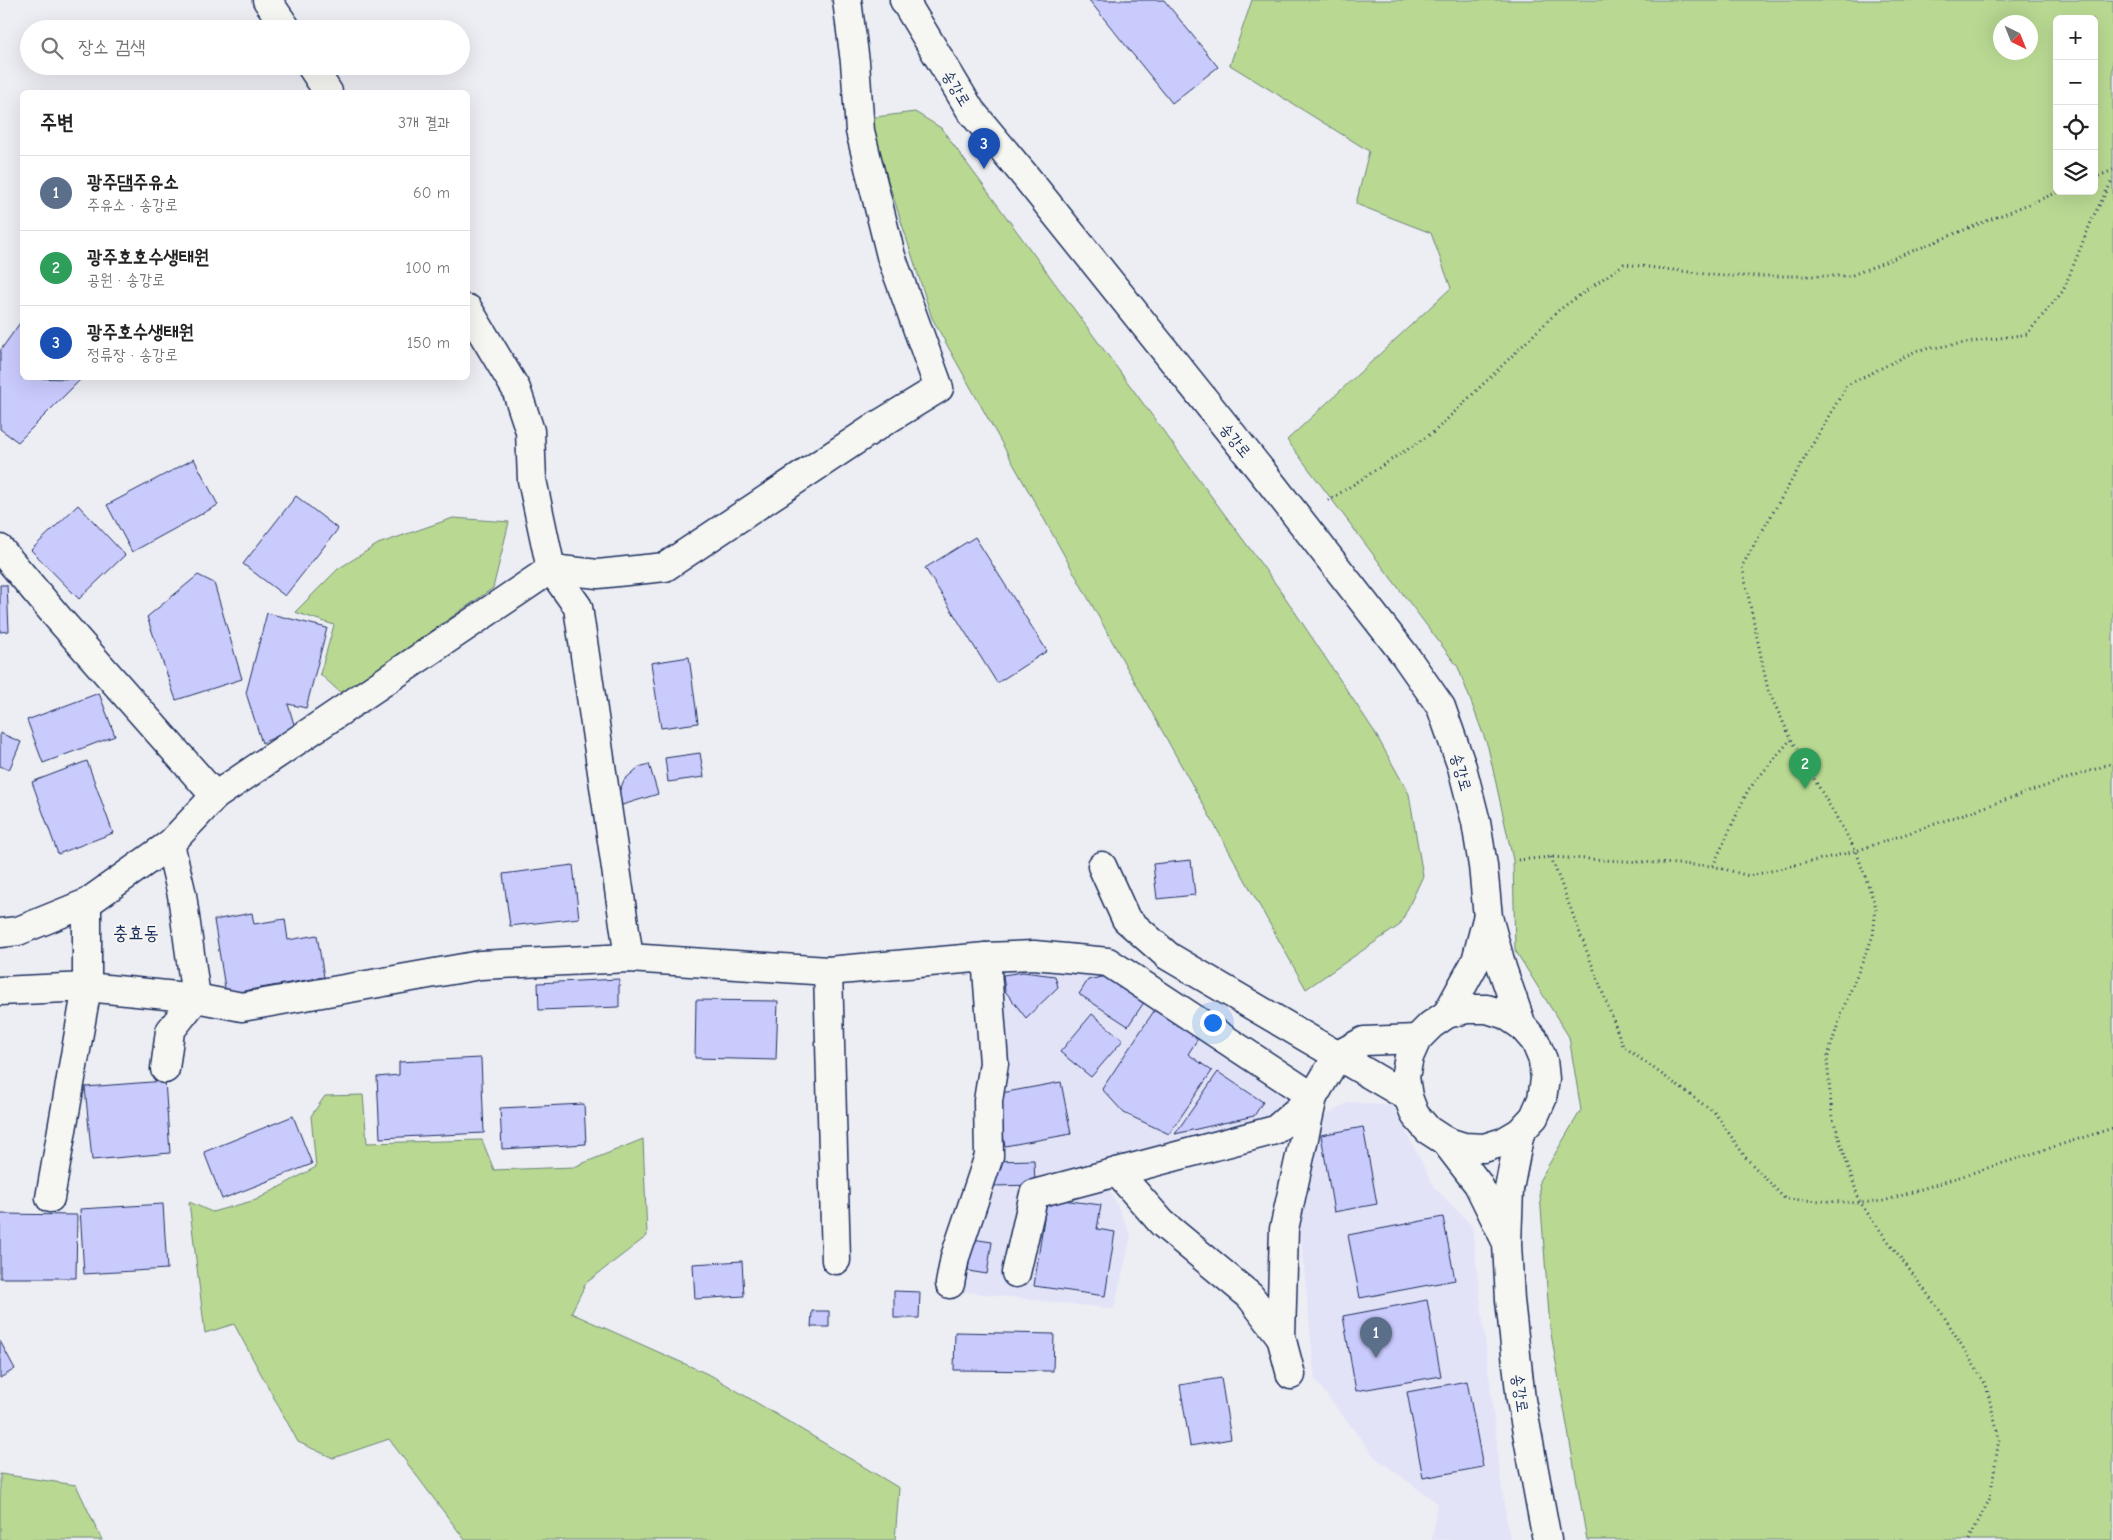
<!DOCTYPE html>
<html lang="ko">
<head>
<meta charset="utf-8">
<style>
	:root { --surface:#fff; --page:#f6f6f6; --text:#222; --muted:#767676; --line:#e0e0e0; --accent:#d1495b }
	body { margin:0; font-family:"Comic Neue","Poor Story",sans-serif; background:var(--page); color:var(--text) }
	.controls { position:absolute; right:15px; top:15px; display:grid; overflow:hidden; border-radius:8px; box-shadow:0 5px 20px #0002 }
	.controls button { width:45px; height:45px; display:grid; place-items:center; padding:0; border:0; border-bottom:1px solid var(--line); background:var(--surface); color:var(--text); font:25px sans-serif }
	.compass { position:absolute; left:1993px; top:15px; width:45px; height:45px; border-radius:50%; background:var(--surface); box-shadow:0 5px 20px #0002; rotate:137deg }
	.you { position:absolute; left:1212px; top:1022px; width:18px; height:18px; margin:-12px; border:4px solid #fff; border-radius:50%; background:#1a73e8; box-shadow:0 0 0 8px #1a73e833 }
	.badge { display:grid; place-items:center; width:32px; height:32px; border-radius:50%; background:var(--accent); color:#fff; font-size:16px; font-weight:700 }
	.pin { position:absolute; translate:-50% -41px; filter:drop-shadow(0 1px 2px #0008) }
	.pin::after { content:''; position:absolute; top:26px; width:18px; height:15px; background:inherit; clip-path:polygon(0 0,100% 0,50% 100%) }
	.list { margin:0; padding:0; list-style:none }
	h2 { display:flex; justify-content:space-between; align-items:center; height:65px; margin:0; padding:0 20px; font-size:21px }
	h2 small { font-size:16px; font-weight:400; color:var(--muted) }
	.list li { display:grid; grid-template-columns:32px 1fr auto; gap:15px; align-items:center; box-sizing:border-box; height:75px; padding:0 20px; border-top:1px solid var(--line) }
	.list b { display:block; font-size:19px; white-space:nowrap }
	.list p { margin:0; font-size:16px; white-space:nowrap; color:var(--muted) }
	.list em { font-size:16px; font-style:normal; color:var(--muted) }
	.icon { flex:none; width:28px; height:28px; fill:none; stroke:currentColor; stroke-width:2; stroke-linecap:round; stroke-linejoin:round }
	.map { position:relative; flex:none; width:2113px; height:1540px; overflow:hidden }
	.search { position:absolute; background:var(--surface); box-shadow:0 5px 20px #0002; left:20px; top:20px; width:450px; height:55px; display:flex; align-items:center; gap:12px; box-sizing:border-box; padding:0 18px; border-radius:28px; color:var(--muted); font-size:19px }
	.panel { position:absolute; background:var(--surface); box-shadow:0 5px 20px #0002; left:20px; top:90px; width:450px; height:290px; border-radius:8px }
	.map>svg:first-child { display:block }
	.built { fill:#e2e3f7 }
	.green { fill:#b9d992; stroke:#6a8478; fill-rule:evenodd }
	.building { fill:#cacbfd; stroke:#1b2f5e }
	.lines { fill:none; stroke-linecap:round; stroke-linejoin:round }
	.minor-casing { stroke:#1b2f5e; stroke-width:31 }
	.major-casing { stroke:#1b2f5e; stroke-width:31 }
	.path { stroke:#1b2f5e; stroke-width:3; stroke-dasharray:1 4; stroke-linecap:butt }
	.minor { stroke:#f6f6f2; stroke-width:28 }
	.major { stroke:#f6f6f2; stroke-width:28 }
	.labels { text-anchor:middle; stroke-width:4; stroke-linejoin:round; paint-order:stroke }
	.street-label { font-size:16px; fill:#1b2f5e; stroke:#f6f6f2 }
	.quarter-label { font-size:19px; fill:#1b2f5e; stroke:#f6f6f2 }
</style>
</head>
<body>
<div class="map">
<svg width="2113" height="1540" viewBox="0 0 2113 1540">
	<rect width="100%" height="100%" fill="#ededf4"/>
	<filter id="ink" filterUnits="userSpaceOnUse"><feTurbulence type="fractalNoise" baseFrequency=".02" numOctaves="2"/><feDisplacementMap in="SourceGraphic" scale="10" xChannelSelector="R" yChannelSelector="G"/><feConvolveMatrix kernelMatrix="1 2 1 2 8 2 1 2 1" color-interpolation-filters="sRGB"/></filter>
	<g filter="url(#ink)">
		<!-- built -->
		<g class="built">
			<path d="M993,968L1104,971L1302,1097L1281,1117L1098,1163L1131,1236L1114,1309L958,1291L993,1154Z"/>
			<path d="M1349,1102L1393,1106L1434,1187L1472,1226L1503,1498L1510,1540H1432L1437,1503L1375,1457L1315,1380L1298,1207L1313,1123Z"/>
		</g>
		<!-- green -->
		<g class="green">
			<path d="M1252,0H2113V1540H1587L1550,1328L1539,1181L1581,1110L1569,1037L1515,950L1513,860L1488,747L1458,667L1287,440L1451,288L1431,233L1356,204L1369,151L1230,65ZM2057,19H2094V191H2057ZM2000,22H2030V52H2000Z"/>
			<path d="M915,112L941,128L1283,594L1374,731L1409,794L1423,876L1400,925L1306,989L932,318L868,118Z"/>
			<path d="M453,518L509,522L493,588L342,694L320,674L334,625L295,612L338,569L378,544Z"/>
			<path d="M363,1095L367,1143L482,1140L494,1170L574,1167L643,1139L647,1236L586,1283L571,1313L712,1376L899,1488L895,1540H465L389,1439L333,1458L298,1442L234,1324L205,1333L189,1202L212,1212L256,1200L316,1167L311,1116L325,1096Z"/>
			<path d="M0,1474L76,1485L102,1540H0Z"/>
		</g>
		<!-- building -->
		<g class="building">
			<path d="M1089,0H1164L1218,67L1172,103Z"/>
			<path d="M22,320V378L81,379L18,442L0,429V351Z"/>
			<path d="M194,459L218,505L132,552L107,505Z"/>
			<path d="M296,496L338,529L285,596L243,564Z"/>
			<path d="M78,505L125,555L79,599L31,550Z"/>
			<path d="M975,537L1047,651L997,683L925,568Z"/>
			<path d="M198,575L214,583L242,679L176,700L147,617Z"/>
			<path d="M0,585H7L9,631L0,632Z"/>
			<path d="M267,613L327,628L306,708L288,704L295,728L262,743L246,693Z"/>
			<path d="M689,657L698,723L661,728L651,663Z"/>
			<path d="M99,693L115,736L43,763L27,720Z"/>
			<path d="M0,733L21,742L9,770L0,766Z"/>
			<path d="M700,753L704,777L668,782L665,758Z"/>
			<path d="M87,761L113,833L58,854L32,782Z"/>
			<path d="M649,764L658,794L619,806V792L624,780L639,767Z"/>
			<path d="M1191,860L1195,895L1157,899L1153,864Z"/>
			<path d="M573,865L579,918L510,926L503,874Z"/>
			<path d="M252,913L254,924L285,919L288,940L317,935L324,977L226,994L214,920Z"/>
			<path d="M1023,972L1055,976L1058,987L1026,1018L1005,991L1003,975Z"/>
			<path d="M1107,976L1145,1001L1128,1026L1079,994L1088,980Z"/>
			<path d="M619,979V1007L539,1010L538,983Z"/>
			<path d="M696,1000L778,1001L776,1060L695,1058Z"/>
			<path d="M1156,1008L1199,1037L1188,1054L1212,1071L1169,1134L1124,1113L1102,1089Z"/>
			<path d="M1092,1014L1123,1040L1091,1077L1060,1052Z"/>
			<path d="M481,1058L484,1133L380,1138L377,1077L399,1075V1062Z"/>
			<path d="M1218,1072L1263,1102L1254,1116L1175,1134Z"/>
			<path d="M165,1081L170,1153L92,1160L85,1087Z"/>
			<path d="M1061,1082L1071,1134L1005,1146L996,1094Z"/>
			<path d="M584,1104L586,1144L502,1149L500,1108Z"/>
			<path d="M293,1116L312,1164L222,1199L204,1152Z"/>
			<path d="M1363,1127L1377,1204L1334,1212L1321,1135Z"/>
			<path d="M1034,1160L1035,1185L994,1186V1161Z"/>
			<path d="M1047,1198L1101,1205L1097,1229L1115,1232L1105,1296L1034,1286Z"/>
			<path d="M163,1204L167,1269L84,1274L80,1209Z"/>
			<path d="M0,1214L77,1215L76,1278H0Z"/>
			<path d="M1443,1217L1455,1280L1360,1298L1348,1235Z"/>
			<path d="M972,1239L992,1242L987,1274L968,1271Z"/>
			<path d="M742,1261L744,1296L695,1299L693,1264Z"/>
			<path d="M894,1291L920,1292L919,1318H894Z"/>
			<path d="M1427,1300L1441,1376L1356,1391L1343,1316Z"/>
			<path d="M812,1311H829V1327H811Z"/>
			<path d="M955,1332L1054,1334L1053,1371L954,1370Z"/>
			<path d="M0,1341L15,1369L0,1378Z"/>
			<path d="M1221,1378L1231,1439L1190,1446L1180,1385Z"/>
			<path d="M1467,1381L1483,1467L1423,1478L1407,1392Z"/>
		</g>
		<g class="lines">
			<!-- minor casing -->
			<g class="minor-casing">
				<g id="minor">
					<path d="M267,0L287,29"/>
					<path d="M311,66L328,92"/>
					<path d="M468,309L516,389L530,431L532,480L551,569L578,607L629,958"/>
					<path d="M0,549L59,619L215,796"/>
					<path d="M1102,866L1126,919L1168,956L1408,1097"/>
					<path d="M0,933L18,931L87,903L170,844L215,796L551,569L598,574L665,567L880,424L939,388L891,256L860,131L855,62L847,0"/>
					<path d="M828,971L836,1260"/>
					<path d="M0,991L87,987L196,998L242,1007L480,965L629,958L828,971L986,957L1034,955L1108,962L1313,1097L1338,1055L1364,1041L1417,1039"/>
					<path d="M165,1069L170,1031L196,998L182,895L170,844"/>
					<path d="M1117,1172L1162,1223L1250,1296L1281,1337"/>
					<path d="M50,1198L87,987V903"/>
					<path d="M1016,1273L1034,1194L1275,1130L1313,1097L1284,1229L1281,1337L1291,1375"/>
					<path d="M950,1284L955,1257L989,1156L988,1101L994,1063L986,957"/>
				</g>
			</g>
			<!-- major casing -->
			<g class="major-casing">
				<g id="major">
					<path d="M904,0L971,111L1026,177L1271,483L1404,654L1441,707L1462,767L1476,822L1483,866L1488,917L1502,968L1522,1026L1535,1041L1543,1060L1545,1079L1542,1099L1534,1117L1520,1132L1503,1142L1484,1148L1464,1147L1445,1141L1428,1130L1415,1115L1408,1097L1405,1077L1409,1057L1417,1039L1431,1025L1447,1014L1467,1009H1487L1506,1015L1522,1026"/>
					<path d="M1447,1014L1476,961L1487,919"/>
					<path d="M1520,1132L1509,1189L1507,1244L1510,1300L1521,1400L1547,1540"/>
					<path d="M1445,1141L1478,1184L1505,1239"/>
				</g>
			</g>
			<!-- path -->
			<g class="path">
				<path d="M2094,178L2113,170"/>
				<path d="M1328,501L1434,432L1559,310L1624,264L1722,276H1850L2061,191"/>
				<path d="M1551,857L1623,1046L1715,1113L1746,1158L1785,1199L1860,1203L1884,1201L2113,1128"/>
				<path d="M1518,860L1551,857L1713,866L1749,876L1856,851L2113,763"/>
				<path d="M1713,866L1748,790L1791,739"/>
				<path d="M1969,1540L1990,1498L1999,1439L1986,1385L1943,1315L1860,1203L1832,1116L1827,1059L1841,1014L1873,936L1876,907L1856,851L1791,739L1768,690L1742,566L1847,385L1918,350L2027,334L2063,291L2093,217L2113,179"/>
			</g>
			<!-- minor -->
			<use href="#minor" class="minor"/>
			<!-- major -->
			<use href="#major" class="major"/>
		</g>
	</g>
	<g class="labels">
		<!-- street labels -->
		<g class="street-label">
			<text transform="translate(957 88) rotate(59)" y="6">송강로</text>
			<text transform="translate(1236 440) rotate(51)" y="6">송강로</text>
			<text transform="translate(1462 772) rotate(74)" y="6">송강로</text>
			<text transform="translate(1521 1393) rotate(82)" y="6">송강로</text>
		</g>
		<!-- quarter labels -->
		<g class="quarter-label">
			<text x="136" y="939">충효동</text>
		</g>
	</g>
</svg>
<div class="controls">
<button>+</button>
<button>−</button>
<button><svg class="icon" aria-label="locate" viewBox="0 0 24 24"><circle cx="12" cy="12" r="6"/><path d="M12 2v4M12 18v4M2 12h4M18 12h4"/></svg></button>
<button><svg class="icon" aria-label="layers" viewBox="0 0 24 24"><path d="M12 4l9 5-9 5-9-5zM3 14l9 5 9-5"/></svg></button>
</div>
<svg class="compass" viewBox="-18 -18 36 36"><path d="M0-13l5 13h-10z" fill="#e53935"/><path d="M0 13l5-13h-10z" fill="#767676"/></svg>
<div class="you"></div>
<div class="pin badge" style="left:1376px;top:1358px;background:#5c6f8a">1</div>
<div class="pin badge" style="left:1805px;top:789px;background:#2e9e5b">2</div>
<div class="pin badge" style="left:984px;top:169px;background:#1a4fb4">3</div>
<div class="search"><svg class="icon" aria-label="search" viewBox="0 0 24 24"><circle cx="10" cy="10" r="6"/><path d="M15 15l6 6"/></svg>장소 검색</div>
<section class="panel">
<h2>주변<small>3개 결과</small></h2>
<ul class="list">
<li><span class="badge" style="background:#5c6f8a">1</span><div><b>광주댐주유소</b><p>주유소 · 송강로</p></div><em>60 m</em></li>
<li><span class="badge" style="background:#2e9e5b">2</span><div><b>광주호호수생태원</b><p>공원 · 송강로</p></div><em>100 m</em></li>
<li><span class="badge" style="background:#1a4fb4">3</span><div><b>광주호수생태원</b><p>정류장 · 송강로</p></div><em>150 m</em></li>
</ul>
</section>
</div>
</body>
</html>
